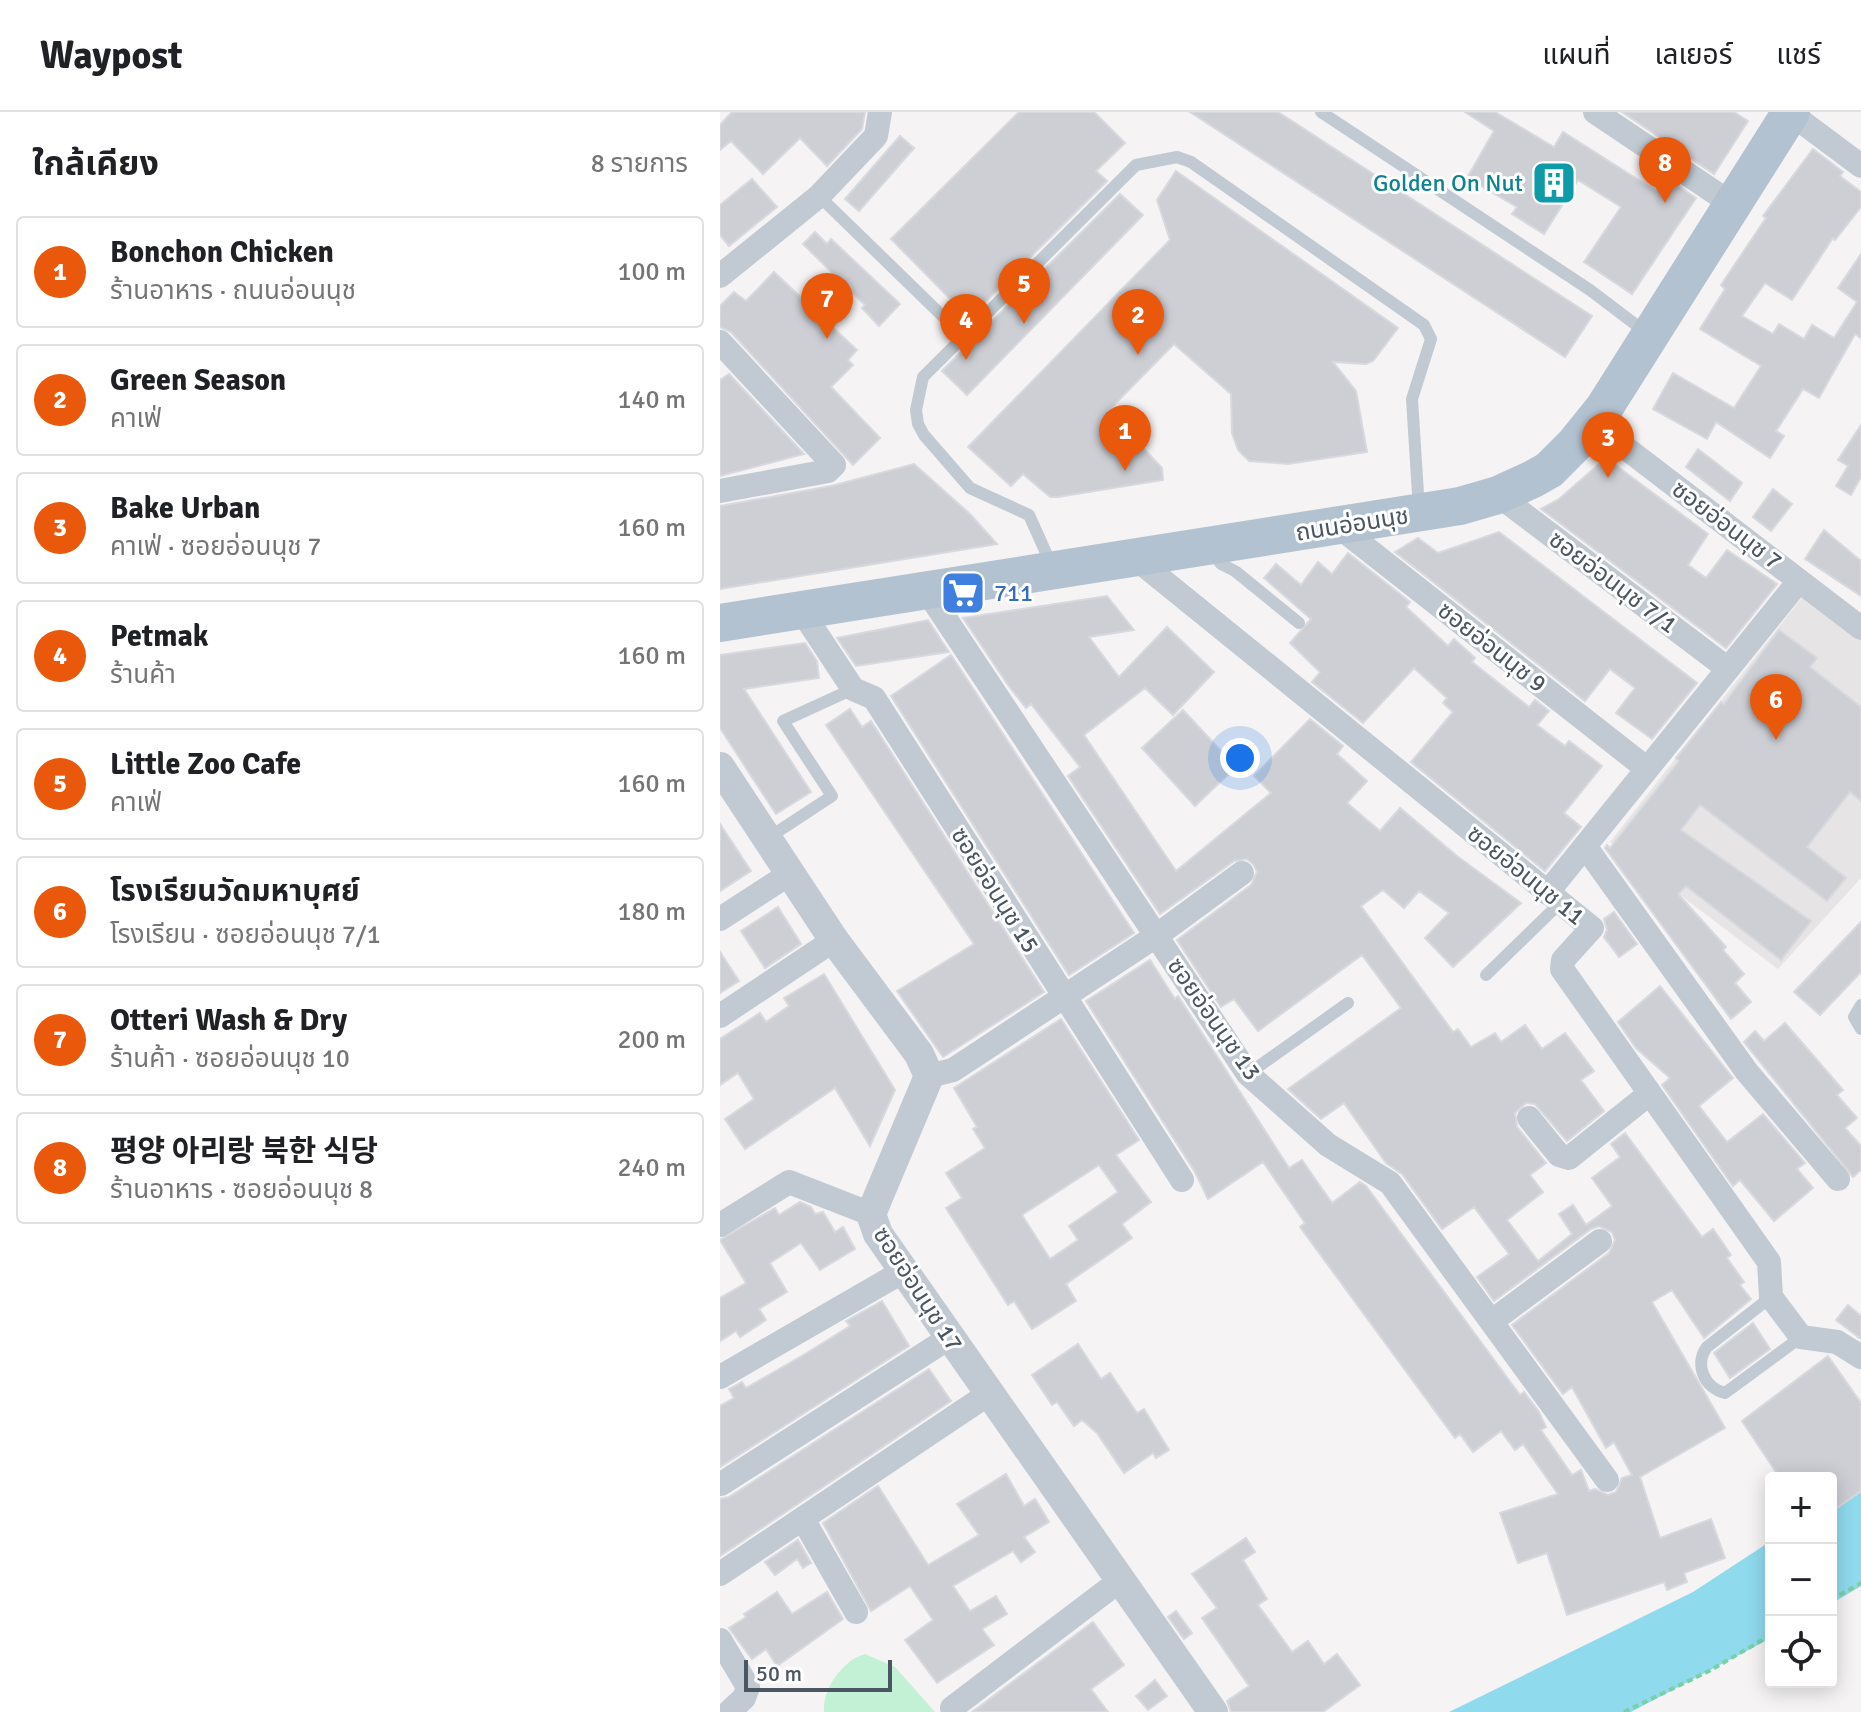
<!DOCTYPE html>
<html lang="th">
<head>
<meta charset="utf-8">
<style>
	:root { --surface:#fff; --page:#f2f2f2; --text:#202124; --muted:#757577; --line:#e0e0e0; --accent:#ea580c }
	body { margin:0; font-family:Signika,"Noto Sans KR","Noto Sans Thai",sans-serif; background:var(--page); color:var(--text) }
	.controls { position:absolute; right:24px; bottom:24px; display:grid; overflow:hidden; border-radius:8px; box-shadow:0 4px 20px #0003 }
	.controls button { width:72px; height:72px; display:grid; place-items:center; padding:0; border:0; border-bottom:2px solid var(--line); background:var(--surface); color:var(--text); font:40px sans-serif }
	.scale { position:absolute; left:24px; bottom:20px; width:148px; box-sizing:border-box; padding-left:8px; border:4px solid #4a5661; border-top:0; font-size:22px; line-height:28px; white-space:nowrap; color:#4a5661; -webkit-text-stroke:6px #fff; paint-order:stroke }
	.you { position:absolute; left:520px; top:646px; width:28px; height:28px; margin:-20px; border:6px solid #fff; border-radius:50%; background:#1a73e8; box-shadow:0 0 0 12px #1a73e833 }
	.badge { display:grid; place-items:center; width:52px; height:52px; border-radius:50%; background:var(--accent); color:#fff; font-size:26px; font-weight:700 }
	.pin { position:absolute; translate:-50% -66px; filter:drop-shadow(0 2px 4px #0008) }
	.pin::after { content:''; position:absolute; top:42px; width:28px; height:24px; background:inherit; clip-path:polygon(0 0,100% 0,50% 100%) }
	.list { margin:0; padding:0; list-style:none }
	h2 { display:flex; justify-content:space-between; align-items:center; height:104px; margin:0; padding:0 32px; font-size:34px }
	h2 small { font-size:26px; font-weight:400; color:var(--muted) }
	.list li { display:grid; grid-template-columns:52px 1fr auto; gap:24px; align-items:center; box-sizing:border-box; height:112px; margin:0 16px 16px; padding:0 16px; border:2px solid var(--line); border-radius:8px }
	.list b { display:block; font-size:30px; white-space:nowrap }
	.list p { margin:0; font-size:26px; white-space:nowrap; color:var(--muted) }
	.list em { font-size:26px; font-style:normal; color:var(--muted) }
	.icon { flex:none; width:44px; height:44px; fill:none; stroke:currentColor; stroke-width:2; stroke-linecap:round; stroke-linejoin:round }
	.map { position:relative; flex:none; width:1141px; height:1600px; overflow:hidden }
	header { display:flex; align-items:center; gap:48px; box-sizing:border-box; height:112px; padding:0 40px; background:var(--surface); border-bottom:2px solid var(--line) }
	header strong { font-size:38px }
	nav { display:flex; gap:44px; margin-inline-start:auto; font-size:28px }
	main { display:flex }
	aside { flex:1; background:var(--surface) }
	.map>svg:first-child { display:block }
	.education { fill:#e6e4e5 }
	.green { fill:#c3f1d5 }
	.water { fill:#90daee }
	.building { fill:#cdcfd5; stroke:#d7d9de; stroke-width:2; fill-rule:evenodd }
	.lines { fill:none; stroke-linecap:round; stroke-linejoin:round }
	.path { stroke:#7ad0a6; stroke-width:4; stroke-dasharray:6 4; stroke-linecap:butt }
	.service { stroke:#c1cad2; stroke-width:12 }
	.minor { stroke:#c1cad2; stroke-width:24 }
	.tertiary { stroke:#c1cad2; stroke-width:30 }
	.primary { stroke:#b3c2d1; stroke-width:38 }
	.labels { text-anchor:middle; stroke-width:6; stroke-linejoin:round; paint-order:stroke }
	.culture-label { font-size:24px; fill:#0d838f; stroke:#fff; text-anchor:end }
	.street-label { font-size:24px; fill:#4a5661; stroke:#fff }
	.shop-label { font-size:24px; fill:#366cbe; stroke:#fff; text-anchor:start }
</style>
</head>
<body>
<header>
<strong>Waypost</strong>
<nav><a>แผนที่</a><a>เลเยอร์</a><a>แชร์</a></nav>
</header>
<main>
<aside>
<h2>ใกล้เคียง<small>8 รายการ</small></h2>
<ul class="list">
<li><span class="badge">1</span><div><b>Bonchon Chicken</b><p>ร้านอาหาร · ถนนอ่อนนุช</p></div><em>100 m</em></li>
<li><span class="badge">2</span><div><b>Green Season</b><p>คาเฟ่</p></div><em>140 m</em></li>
<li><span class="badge">3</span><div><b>Bake Urban</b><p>คาเฟ่ · ซอยอ่อนนุช 7</p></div><em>160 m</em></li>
<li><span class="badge">4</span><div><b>Petmak</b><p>ร้านค้า</p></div><em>160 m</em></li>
<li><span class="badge">5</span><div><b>Little Zoo Cafe</b><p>คาเฟ่</p></div><em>160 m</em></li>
<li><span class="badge">6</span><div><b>โรงเรียนวัดมหาบุศย์</b><p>โรงเรียน · ซอยอ่อนนุช 7/1</p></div><em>180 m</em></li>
<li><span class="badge">7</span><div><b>Otteri Wash &amp; Dry</b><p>ร้านค้า · ซอยอ่อนนุช 10</p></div><em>200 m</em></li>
<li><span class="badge">8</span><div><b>평양 아리랑 북한 식당</b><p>ร้านอาหาร · ซอยอ่อนนุช 8</p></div><em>240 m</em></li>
</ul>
</aside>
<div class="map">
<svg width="1141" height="1600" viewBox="0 0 1141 1600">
	<rect width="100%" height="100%" fill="#f5f3f3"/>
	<!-- education -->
	<path class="education" d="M1084,483L1141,526V766L1058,857L890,730Z"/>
	<!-- green -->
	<path class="green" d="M145,1542L175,1555L215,1600H104C102,1577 123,1548 145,1542Z"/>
	<!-- water -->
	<g class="water">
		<path d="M1141,1370V1474L1111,1492V1390Z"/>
		<path d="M1051,1429V1526L911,1600H729L973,1480Z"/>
	</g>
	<!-- building -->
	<g class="building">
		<path d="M12,0H145L142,17L107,54L80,26L43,62L11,29L0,38V13Z"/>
		<path d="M299,0H374L405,31L376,59L387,69L249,206L171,127Z"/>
		<path d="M470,0H558L872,204L845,245Z"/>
		<path d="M745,0H775L834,35L843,20L936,79L945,65L976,86L912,182L864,150L901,95L858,68L824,122L792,102L797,95L747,66L774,19Z"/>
		<path d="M902,0H1014L1028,9L994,62Z"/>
		<path d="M180,24L194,36L139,99L125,87Z"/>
		<path d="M1093,37L1123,60L1120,64L1141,80V95L1115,128L1113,126L1072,188L1045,171L1022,204L1053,222L1059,212L1084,227L1092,213L1114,226L1137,190L1118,176L1141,142V226L1135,222L1099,286L1083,277L1056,319L1064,324L1050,346L996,310L987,327L933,297L953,261L1014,296L1041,254L980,217L1005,177L1001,173L1046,106L1043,104Z"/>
		<path d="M456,59L678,216L653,249L646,252L613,250L636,279L647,340L568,352L529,349L518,338L512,321L511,282L454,232L388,299L442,356L443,368L338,385H330L303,362L291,374L248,335L450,128L437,88Z"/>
		<path d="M32,67L57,95L9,134L0,123V93Z"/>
		<path d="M400,82L423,103L247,283L222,259Z"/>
		<path d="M95,120L107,132L111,127L180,192L159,214L142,196L145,193L83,132Z"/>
		<path d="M54,160L137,238L128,248L133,253L111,275L160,326L133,353L11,220L0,215V194L14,180L26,189Z"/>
		<path d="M9,262L84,342L0,364V268Z"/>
		<path d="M1141,313V365L1131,383L1116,374L1128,354L1118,348Z"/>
		<path d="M978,337L1022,371L1010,389L966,355Z"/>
		<path d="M886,346L988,422L968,453L986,466L1007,438L1057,472L1006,536L821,397L839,387Z"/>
		<path d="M194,352L251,403L277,432L0,477V394L111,374Z"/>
		<path d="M1053,377L1072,392L1051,419L1033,405Z"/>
		<path d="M1104,418L1141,449V484L1085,447Z"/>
		<path d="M779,420L977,571L932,627L896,601L915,576L890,557L865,589L675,440L698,426L718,441Z"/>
		<path d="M628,441L690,490L686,495L728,534L734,527L755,546L752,550L809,595L815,588L829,599L817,613L845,634L849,629L882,654L844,701L861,715L825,759L691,650L733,600L723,591L727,586L694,556L643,611L592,570L600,560L570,531L591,507L544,466L556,452L581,473L598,450L612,462Z"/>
		<path d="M387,484L414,518L369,525L399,565L447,515L494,560L453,603L425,576L364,623L456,759L551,681L534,664L590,607L623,634L617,642L647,669L627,691L660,719L680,696L737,744L801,791L733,855L705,826L729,801L699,779L684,796L663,778L641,794L733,920L738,917L751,935L775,921L781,930L805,913L822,937L845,921L874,959L861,968L884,999L847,1029L815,992L806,991L795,1001L797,1015L826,1051L810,1063L823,1080L787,1108L818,1149L852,1122L839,1102L853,1093L866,1113L892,1094L872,1066L900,1045L891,1032L905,1021L982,1125L993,1117L1011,1143L1007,1146L1024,1170L1020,1173L1031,1187L984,1226L952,1178L932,1190L1005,1316L920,1365L940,1426L991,1407L1005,1446L964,1461L967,1470L947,1478L944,1470L847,1503L827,1441L798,1451L780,1401L838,1382L803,1332L795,1338L781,1319L753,1340L740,1322L735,1326L580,1115L585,1111L543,1050L488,1087L475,1060L366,889L430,848L455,887L458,884L569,1056L582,1048L612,1091L640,1070L646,1074L800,1283L804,1280L819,1300L826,1315L821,1318L852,1363L861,1358L869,1379L875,1377L888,1383L896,1380L902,1366L912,1363L894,1330L886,1336L852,1275L843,1282L792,1213L889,1141L895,1128L892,1120L879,1114L871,1117L774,1189L757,1165L789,1142L754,1095L722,1117L682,1062L666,1051L624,991L601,1007L568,977L681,896L642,843L538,919L514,887L501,895L457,828L531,773L537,760L534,753L527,747L514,749L440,802L348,664L360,655L311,592L306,596L288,573L243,506Z"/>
		<path d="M208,508L229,540L136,554L117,526Z"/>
		<path d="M1059,518L1097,546L1090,555L1141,595V689L1130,680L1087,735L1126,766L1107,789L980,693L961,718L1091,809L1061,848L966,774L958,782L1006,835L1003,838L1024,862L1015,871L1031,890L1011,907L885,736L887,733L890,736L959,649L956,646L1001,590L1004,592Z"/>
		<path d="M85,531L97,549L99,566L24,577L91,680L56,702L0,616V543Z"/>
		<path d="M231,543L414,821L349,863L171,584Z"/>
		<path d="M130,597L142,615L151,609L324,880L223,945L177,879L254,832L106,613Z"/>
		<path d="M463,598L516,655L475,694L422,636Z"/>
		<path d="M0,712L31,759L0,779Z"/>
		<path d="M58,795L81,832L45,856L21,819Z"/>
		<path d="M894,800L917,832L899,845L884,825L887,818L884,807Z"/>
		<path d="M1141,810V860L1100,903L1074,880Z"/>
		<path d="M0,840L19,869L0,881Z"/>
		<path d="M104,862L175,978L150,1034L115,976L25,1037L5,1007L34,987L18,961L0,973V927L40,901L46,910L69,894L64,886Z"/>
		<path d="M940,874L1013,966L979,994L1007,1030L1043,1002L1085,1051L1077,1057L1093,1076L1054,1109L1020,1068L1013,1074L942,973L950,966L916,936L898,910Z"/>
		<path d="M341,907L419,1028L396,1043L431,1090L402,1112L412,1126L346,1172L356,1189L312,1217L294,1189L288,1193L226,1096L242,1086L226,1061L265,1036L253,1017L257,1015L234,976ZM379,1053L398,1080L349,1114L358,1128L330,1147L302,1103Z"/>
		<path d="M1065,911L1123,978L1117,983L1137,1006L1125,1016L1141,1034V1058L1133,1065L1024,930L1035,919L1044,929Z"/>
		<path d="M80,1090L91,1095L95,1102L103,1100L115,1120L123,1115L135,1137L100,1158L81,1131L50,1151L67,1180L39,1197L46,1208L20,1225L16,1219L0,1229V1186L26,1171L0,1128L55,1096L59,1103Z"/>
		<path d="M162,1189L189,1234L0,1355V1294L14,1286L9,1277L22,1270L26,1276L85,1242L130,1214L126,1209Z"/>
		<path d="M1128,1193L1141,1204V1227L1116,1208Z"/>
		<path d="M1033,1211L1050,1237L1010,1266L994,1241Z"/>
		<path d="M358,1232L381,1267L390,1261L417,1301L424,1297L449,1338L436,1346L433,1341L404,1361L377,1321L362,1308L354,1314L337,1290L332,1293L312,1263Z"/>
		<path d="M1108,1244L1141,1291V1379L1111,1400V1366H1060L1022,1309Z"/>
		<path d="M209,1257L231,1289L0,1444V1387L9,1385Z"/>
		<path d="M286,1362L304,1394L315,1387L329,1410L304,1425L315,1440L301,1450L293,1439L233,1474L250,1499L276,1484L287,1502L262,1517L274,1533L217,1571L185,1528L213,1508L190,1474L151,1499L103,1411L158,1374L208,1453L259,1423L237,1392Z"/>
		<path d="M526,1426L535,1440L523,1448L547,1487L538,1493L572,1540L588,1529L604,1552L617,1542L640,1573L603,1600H511L507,1589L529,1574L482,1506L497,1496L472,1462Z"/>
		<path d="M78,1428L91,1451L83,1456L77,1447L55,1463L45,1450Z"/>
		<path d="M57,1480L72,1502L107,1480L123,1507L57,1554L46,1537L32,1547L9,1516L26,1505L24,1502Z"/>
		<path d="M456,1499L472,1521L464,1527L448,1505Z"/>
		<path d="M373,1510L404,1553L371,1577L388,1600H252Z"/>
		<path d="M435,1568L447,1584L428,1598L416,1584Z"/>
	</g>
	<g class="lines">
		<!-- path -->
		<g class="path">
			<path d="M1111,1488L1141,1471"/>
			<path d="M904,1600L989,1559L1051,1523"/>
		</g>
		<!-- service -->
		<g class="service">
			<path d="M601,0L870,178L928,222"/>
			<path d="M99,84L244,225"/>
			<path d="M492,440L501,452L515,459L579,511"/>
			<path d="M331,452L309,403L250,376L204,323L198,312L196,298L203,265L416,53L457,45L471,50L704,213L711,227L692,287L699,398"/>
			<path d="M48,726L112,684L63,609L133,577"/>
			<path d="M766,863L840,791"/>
			<path d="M1141,893L1134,905L1141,917"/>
			<path d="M528,962L628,891"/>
			<path d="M1051,1185L987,1235C974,1252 984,1276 1005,1281L1081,1225"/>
		</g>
		<!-- minor -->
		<g class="minor">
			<path d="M875,0L1012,92"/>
			<path d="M1070,1L1141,54"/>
			<path d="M0,164L99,84L156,24L160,0"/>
			<path d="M0,230L114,353L108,359L0,379"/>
			<path d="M873,311L1141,516"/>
			<path d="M778,383L1007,556"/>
			<path d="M618,414L926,656"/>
			<path d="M415,446L872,816L843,848L842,857L1049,1150L1051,1185L1081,1225L1117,1230L1141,1245"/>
			<path d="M207,479L528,962L608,1033L670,1071L887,1368"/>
			<path d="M81,498L133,577L154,586L462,1068"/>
			<path d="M865,734L1027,960L1118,1067"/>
			<path d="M827,781L1079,469"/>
			<path d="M0,807L71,761"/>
			<path d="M0,904L114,828"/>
			<path d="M209,964L233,958L436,824L522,761"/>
			<path d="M809,1006L839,1043L849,1046L929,982"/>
			<path d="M0,1113L69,1070L151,1102"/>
			<path d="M772,1209L880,1129"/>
			<path d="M0,1265L182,1160"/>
			<path d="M1,1372L229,1226"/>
			<path d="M83,1407L136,1500"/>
			<path d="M0,1462L270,1281"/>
			<path d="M0,1528L28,1575L24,1586L9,1600"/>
			<path d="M232,1596L402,1467"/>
		</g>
		<!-- tertiary -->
		<path class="tertiary" d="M0,655L114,828L199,942L209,964L151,1102L158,1122L493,1600"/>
		<!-- primary -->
		<path class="primary" d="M0,511L740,394L778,383L813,367L829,358L855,332L884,296L1071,0"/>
	</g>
	<!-- icons -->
	<defs>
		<g id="building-square" transform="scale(2.3)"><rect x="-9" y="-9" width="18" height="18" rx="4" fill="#0f9aa8" stroke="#fff"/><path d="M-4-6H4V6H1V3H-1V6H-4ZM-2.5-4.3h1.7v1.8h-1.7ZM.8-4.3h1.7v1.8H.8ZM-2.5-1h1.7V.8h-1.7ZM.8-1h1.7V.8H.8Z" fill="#fff"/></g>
		<g id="supermarket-square" transform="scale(2.3)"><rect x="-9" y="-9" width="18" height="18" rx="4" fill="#3f7fe0" stroke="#fff"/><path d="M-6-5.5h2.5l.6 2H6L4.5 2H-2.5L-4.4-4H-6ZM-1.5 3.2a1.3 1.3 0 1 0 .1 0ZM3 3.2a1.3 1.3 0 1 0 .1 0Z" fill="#fff"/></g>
	</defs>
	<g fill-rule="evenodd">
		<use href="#building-square" x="834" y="71"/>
		<use href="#supermarket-square" x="243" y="481"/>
	</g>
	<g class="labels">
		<!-- culture labels -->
		<g class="culture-label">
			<text x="803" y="79">Golden On Nut</text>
		</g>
		<!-- street labels -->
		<g class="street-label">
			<text transform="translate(632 412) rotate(-9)" y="8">ถนนอ่อนนุช</text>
			<text transform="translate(1007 413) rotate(37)" y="8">ซอยอ่อนนุช 7</text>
			<text transform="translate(893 470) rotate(37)" y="8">ซอยอ่อนนุช 7/1</text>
			<text transform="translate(772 535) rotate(38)" y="8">ซอยอ่อนนุช 9</text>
			<text transform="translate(806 763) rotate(39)" y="8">ซอยอ่อนนุช 11</text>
			<text transform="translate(275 778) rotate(58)" y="8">ซอยอ่อนนุช 15</text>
			<text transform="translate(494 907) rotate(55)" y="8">ซอยอ่อนนุช 13</text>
			<text transform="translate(198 1177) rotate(57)" y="8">ซอยอ่อนนุช 17</text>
		</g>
		<!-- shop labels -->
		<g class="shop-label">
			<text x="274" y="489">711</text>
		</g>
	</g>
</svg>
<div class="controls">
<button>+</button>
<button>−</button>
<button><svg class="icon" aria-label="locate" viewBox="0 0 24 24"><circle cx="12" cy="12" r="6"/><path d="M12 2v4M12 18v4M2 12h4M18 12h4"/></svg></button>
</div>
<div class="scale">50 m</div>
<div class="you"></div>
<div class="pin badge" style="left:405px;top:359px">1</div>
<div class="pin badge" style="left:418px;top:243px">2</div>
<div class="pin badge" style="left:888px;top:366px">3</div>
<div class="pin badge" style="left:246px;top:248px">4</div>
<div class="pin badge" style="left:304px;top:212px">5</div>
<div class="pin badge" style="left:1056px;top:628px">6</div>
<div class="pin badge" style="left:107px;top:227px">7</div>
<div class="pin badge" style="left:945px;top:91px">8</div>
</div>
</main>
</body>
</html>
